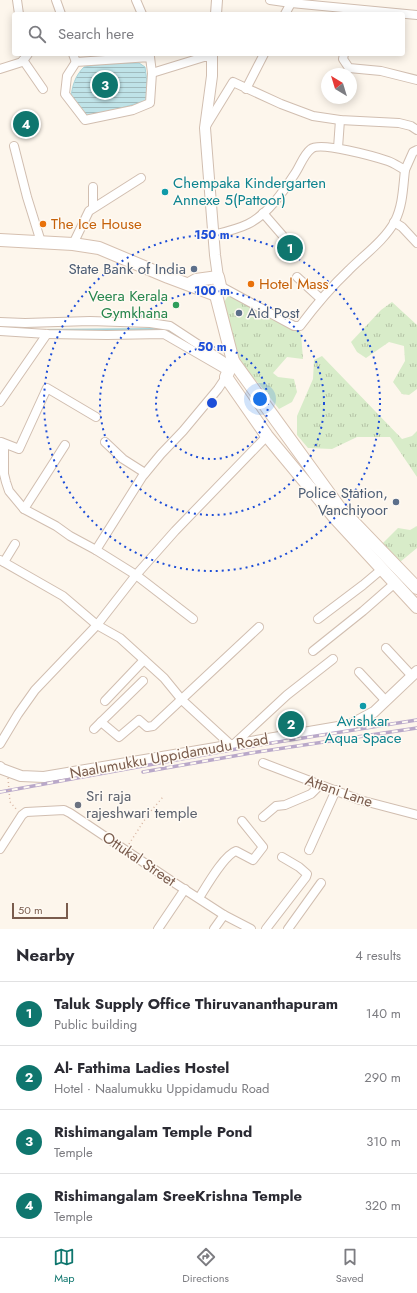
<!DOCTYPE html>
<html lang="en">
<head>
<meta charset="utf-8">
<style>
	:root { --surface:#fff; --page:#f7f7f7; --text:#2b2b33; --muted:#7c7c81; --line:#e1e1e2; --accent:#0f766e }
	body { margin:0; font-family:Jost,sans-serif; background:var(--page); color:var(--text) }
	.compass { position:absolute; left:321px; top:68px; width:36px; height:36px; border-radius:50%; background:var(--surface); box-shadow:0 2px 10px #0003; rotate:322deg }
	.scale { position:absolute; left:12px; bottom:10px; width:56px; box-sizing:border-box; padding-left:4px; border:2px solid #7a5c4d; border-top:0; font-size:11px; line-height:14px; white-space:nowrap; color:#7a5c4d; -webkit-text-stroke:3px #fffaf3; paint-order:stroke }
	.you { position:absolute; left:260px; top:399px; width:14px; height:14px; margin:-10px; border:3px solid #fff; border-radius:50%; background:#1a73e8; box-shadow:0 0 0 6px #1a73e833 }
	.badge { display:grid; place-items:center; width:26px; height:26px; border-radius:50%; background:var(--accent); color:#fff; font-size:13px; font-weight:700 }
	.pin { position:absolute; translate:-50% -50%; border:2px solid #fff; box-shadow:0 1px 4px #0006 }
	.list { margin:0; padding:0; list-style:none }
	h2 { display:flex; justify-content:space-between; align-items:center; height:52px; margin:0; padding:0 16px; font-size:17px }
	h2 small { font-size:13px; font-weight:400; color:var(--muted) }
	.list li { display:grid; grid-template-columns:26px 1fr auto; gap:12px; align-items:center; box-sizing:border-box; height:64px; padding:0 16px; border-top:1px solid var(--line) }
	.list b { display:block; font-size:15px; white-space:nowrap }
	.list p { margin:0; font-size:13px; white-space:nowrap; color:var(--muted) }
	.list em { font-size:13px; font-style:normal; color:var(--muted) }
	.icon { flex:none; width:22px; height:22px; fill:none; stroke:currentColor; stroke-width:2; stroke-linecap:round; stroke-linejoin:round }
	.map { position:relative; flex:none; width:417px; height:929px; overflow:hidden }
	.search { position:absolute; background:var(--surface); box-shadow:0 2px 10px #0003; left:12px; right:12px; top:12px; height:44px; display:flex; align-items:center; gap:10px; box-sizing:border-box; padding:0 14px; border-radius:4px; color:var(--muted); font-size:15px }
	.sheet { height:308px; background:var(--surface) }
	nav { display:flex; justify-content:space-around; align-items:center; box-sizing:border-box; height:56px; border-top:1px solid var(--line); background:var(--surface); font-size:11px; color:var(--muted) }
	nav a { display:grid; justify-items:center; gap:2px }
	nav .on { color:var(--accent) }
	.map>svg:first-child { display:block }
	.grass { fill:url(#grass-tufts) }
	.water { fill:url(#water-rules); stroke:#a5d3da }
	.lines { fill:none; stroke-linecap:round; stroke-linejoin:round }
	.stream { stroke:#a5d3da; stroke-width:2 }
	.minor-casing { stroke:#d1beb0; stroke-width:10 }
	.tertiary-casing { stroke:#d1beb0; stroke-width:12 }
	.secondary-casing { stroke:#d6c0b0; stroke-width:14 }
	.path { stroke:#d9b8a5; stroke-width:1.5; stroke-dasharray:1 3; stroke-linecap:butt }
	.minor { stroke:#fff; stroke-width:8 }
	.tertiary { stroke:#fff; stroke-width:10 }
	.secondary { stroke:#fff; stroke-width:12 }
	.rail-casing { stroke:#b9a8c9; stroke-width:3.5 }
	.rail { stroke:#fffaf3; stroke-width:2; stroke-dasharray:6; stroke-linecap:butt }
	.path-bridge { stroke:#d9b8a5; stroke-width:1.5; stroke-dasharray:1 3; stroke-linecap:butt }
	.ring { fill:none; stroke:#1d4ed8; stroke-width:2; stroke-dasharray:2 4 }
	.culture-dot { fill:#0f9aa8; stroke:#fffaf3; stroke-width:1.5 }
	.food-dot { fill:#e8710a; stroke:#fffaf3; stroke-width:1.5 }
	.service-dot { fill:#5c6f8a; stroke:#fffaf3; stroke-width:1.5 }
	.leisure-dot { fill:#2e9e5b; stroke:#fffaf3; stroke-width:1.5 }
	.worship-dot { fill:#6b7280; stroke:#fffaf3; stroke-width:1.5 }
	.labels { text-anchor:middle; stroke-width:3; stroke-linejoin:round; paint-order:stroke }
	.culture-label { font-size:15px; fill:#0d838f; stroke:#fffaf3; text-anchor:start }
	.food-label { font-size:15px; fill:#c56008; stroke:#fffaf3; text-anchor:start }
	.service-label { font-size:15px; fill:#4e5e75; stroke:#fffaf3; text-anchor:end }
	.leisure-label { font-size:15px; fill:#27864d; stroke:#fffaf3; text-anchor:end }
	.street-label { font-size:15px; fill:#7a5c4d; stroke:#fffaf3 }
	.worship-label { font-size:15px; fill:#5b616d; stroke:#fffaf3; text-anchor:start }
	.centre { fill:#1d4ed8; stroke:#fffaf3; stroke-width:2 }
	.ring-label { font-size:12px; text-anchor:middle; font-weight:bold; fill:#1d4ed8; stroke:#fffaf3; stroke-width:3; stroke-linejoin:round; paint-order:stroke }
</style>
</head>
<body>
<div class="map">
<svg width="417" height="929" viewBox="0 0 417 929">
	<defs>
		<pattern id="grass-tufts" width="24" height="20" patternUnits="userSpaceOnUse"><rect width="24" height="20" fill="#d8ecc9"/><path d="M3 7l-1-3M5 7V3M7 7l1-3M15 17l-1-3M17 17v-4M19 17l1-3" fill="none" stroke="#b4c2a5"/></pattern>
		<pattern id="water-rules" width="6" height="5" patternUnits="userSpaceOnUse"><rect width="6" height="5" fill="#bfe3e8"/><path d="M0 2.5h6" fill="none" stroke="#a0bbbe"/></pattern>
	</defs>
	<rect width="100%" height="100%" fill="#fdf6ec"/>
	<!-- grass -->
	<g class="grass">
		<path d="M228,296H233L296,323L301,334L303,359L287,357L273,373L278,377L294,379L297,392L292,402L279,409L260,385L237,361L222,305Z"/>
		<path d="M392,302L417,325V389L409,395L402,394L393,382L405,361L404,346L389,342L366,358L357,352L351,342L381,310Z"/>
		<path d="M322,356L402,439L412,436L417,431V477L390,437H357L332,449L308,448L297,435V416L313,379L314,360Z"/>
		<path d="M417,526V548L400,562L381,545L398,528L410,530Z"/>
	</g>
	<!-- water -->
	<path class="water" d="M139,63L145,67L149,97L145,101L97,115L87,117L71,98C72,86 75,76 84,67L104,64Z"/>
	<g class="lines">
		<!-- stream -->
		<g class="stream">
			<path d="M40,330L153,329L161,330"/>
			<path d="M166,331L170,332L193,346"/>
		</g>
		<!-- minor casing -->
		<g class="minor-casing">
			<g id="minor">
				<path d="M17,0L19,14"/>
				<path d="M56,0L61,14"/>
				<path d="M136,0L142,14"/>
				<path d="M270,0L291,3L417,15"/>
				<path d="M285,14L291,3"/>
				<path d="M73,54L76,62"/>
				<path d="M344,54L343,59L349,68L381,71L417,80"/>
				<path d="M150,57L152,73L150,103L133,110L85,120L65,94L67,76L76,62Z"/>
				<path d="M23,60L43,89"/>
				<path d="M0,69L22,62L28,54"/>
				<path d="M152,73L204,57H212"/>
				<path d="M246,89L264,54"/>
				<path d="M206,126L233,82L281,104L313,116L340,120L399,123L411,126L417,130"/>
				<path d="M14,146L27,197L41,242"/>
				<path d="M338,148L340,120"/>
				<path d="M93,187V207"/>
				<path d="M263,213L283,236"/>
				<path d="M394,222L402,227L417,243"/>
				<path d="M213,235C225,232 238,229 248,224C268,214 283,192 294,175C300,167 303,155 311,149C320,141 376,157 388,161C394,163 399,167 405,170L413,152L417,150"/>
				<path d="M73,244L89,211L141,178"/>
				<path d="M297,277L321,299"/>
				<path d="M220,286L294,326H300C315,306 331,287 349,270C364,255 385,240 395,221C403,205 403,187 405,170"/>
				<path d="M0,322L25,323L90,321L150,323L170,326L231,366"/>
				<path d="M0,331L47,334L107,335L164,334L228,371"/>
				<path d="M0,402L47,334"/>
				<path d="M1,442L19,449L47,388L96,417"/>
				<path d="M105,442L123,459L145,473"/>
				<path d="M4,444V474L6,482L9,491L24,509L56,526L70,536L96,550L142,477L161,454L183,431L218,389L226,377"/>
				<path d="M24,509L65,445"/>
				<path d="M96,550L136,575L193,619"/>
				<path d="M0,560L63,596L97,625L120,638L164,678L182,700L232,746L287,695L333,659"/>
				<path d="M4,562L15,544"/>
				<path d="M318,619L363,585L382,569"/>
				<path d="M386,648L412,676"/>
				<path d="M313,651L363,611L395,583"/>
				<path d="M359,672L386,701"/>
				<path d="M143,681L101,722L119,737L139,720L147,727L153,726L259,627"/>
				<path d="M105,701L144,660"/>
				<path d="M94,729L101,722"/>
				<path d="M0,744L18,714L35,690L97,625L136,575L175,531L267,436"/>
				<path d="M263,763L360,800L417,815"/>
				<path d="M263,817L276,806L285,805L311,794L320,785"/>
				<path d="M0,849L22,815L26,812L64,810L70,813L170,880L224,915L251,929"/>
				<path d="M309,850L336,790"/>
				<path d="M199,898C206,887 224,855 236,851L253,860L263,847L242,821"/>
				<path d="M158,929L185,889"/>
				<path d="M214,929L224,915"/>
				<path d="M266,929L306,877L307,874L299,867L282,857"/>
				<path d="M288,929L321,883"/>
			</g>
		</g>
		<!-- tertiary casing -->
		<g class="tertiary-casing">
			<g id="tertiary">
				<path d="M216,14L217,0"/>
				<path d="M212,54V76L205,128L215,255L218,277"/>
				<path d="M0,767L2,769L21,776L44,777L350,725L374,712L417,671"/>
			</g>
		</g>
		<!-- secondary casing -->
		<g class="secondary-casing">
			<g id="secondary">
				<path d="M0,240L73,244L99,248L168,277L216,295"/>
				<path d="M189,284L196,280L218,277L220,286L216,295L233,361L339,507L417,588"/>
				<path d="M233,361L226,377L267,436L335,518L417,607"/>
			</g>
		</g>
		<!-- path -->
		<g class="path">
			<path d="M10,802L17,810"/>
			<path d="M129,844L149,813L163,797"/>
		</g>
		<!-- minor -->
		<use href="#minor" class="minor"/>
		<!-- tertiary -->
		<use href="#tertiary" class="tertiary"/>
		<!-- secondary -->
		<use href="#secondary" class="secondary"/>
		<!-- rail casing -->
		<g class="rail-casing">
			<g id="rail">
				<path d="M143,772L251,753L417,728"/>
				<path d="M0,792L253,746L417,720"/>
			</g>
		</g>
		<!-- rail -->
		<use href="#rail" class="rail"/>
		<!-- path-bridge -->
		<path class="path-bridge" d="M8,778L10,802"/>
	</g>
	<!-- distance rings -->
	<g class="ring">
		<circle cx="212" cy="403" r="56"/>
		<circle cx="212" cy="403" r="112"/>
		<circle cx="212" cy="403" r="168"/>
	</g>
	<!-- markers -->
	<g class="culture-dot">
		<circle cx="165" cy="192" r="4"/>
		<circle cx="363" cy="706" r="4"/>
	</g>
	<g class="food-dot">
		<circle cx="43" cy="224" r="4"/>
		<circle cx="251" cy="284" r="4"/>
	</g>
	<g class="service-dot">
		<circle cx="194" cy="269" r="4"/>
		<circle cx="239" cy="313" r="4"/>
		<circle cx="396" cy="502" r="4"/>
	</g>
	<circle class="leisure-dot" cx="176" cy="305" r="4"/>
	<circle class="worship-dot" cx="78" cy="805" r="4"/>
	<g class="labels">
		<!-- culture labels -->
		<g class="culture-label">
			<text x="173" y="188">Chempaka Kindergarten<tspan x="173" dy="17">Annexe 5(Pattoor)</tspan></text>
			<text x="363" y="726" text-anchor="middle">Avishkar<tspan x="363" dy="17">Aqua Space</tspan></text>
		</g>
		<!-- food labels -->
		<g class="food-label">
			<text x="51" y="229">The Ice House</text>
			<text x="259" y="289">Hotel Mass</text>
		</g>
		<!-- service labels -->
		<g class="service-label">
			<text x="186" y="274">State Bank of India</text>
			<text x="247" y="318" text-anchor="start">Aid Post</text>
			<text x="388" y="498">Police Station,<tspan x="388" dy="17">Vanchiyoor</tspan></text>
		</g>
		<!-- leisure labels -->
		<g class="leisure-label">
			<text x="168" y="301">Veera Kerala<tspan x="168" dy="17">Gymkhana</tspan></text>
		</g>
		<!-- street labels -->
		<g class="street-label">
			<text transform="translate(169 756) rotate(-10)" y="5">Naalumukku Uppidamudu Road</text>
			<text transform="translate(339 791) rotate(19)" y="5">Attani Lane</text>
			<text transform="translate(139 859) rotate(34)" y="5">Ottukal Street</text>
		</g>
		<!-- worship labels -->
		<g class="worship-label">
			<text x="86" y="801">Sri raja<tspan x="86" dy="17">rajeshwari temple</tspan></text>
		</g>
	</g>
	<circle cx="212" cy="403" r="6" class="centre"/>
	<g class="ring-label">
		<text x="212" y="239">150 m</text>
		<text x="212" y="295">100 m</text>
		<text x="212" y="351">50 m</text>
	</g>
</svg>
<svg class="compass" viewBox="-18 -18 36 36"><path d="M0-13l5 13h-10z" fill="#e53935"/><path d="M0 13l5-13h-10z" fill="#7c7c81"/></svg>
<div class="scale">50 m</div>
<div class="you"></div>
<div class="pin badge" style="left:290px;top:248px">1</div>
<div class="pin badge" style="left:291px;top:724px">2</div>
<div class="pin badge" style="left:105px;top:85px">3</div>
<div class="pin badge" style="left:26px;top:124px">4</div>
<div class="search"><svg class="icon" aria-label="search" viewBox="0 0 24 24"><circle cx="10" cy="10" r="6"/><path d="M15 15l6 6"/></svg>Search here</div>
</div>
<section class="sheet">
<h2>Nearby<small>4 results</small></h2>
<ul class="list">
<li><span class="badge">1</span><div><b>Taluk Supply Office Thiruvananthapuram</b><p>Public building</p></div><em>140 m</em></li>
<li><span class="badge">2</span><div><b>Al- Fathima Ladies Hostel</b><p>Hotel · Naalumukku Uppidamudu Road</p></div><em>290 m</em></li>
<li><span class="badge">3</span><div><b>Rishimangalam Temple Pond</b><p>Temple</p></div><em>310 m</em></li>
<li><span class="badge">4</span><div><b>Rishimangalam SreeKrishna Temple</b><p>Temple</p></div><em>320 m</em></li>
</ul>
</section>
<nav>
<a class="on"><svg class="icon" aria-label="map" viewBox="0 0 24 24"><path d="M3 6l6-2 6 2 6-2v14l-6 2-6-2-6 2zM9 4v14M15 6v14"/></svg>Map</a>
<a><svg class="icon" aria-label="directions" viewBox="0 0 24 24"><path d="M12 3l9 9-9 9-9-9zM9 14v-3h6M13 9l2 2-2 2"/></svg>Directions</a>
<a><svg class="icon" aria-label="saved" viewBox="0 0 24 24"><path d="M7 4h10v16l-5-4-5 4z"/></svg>Saved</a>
</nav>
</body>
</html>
